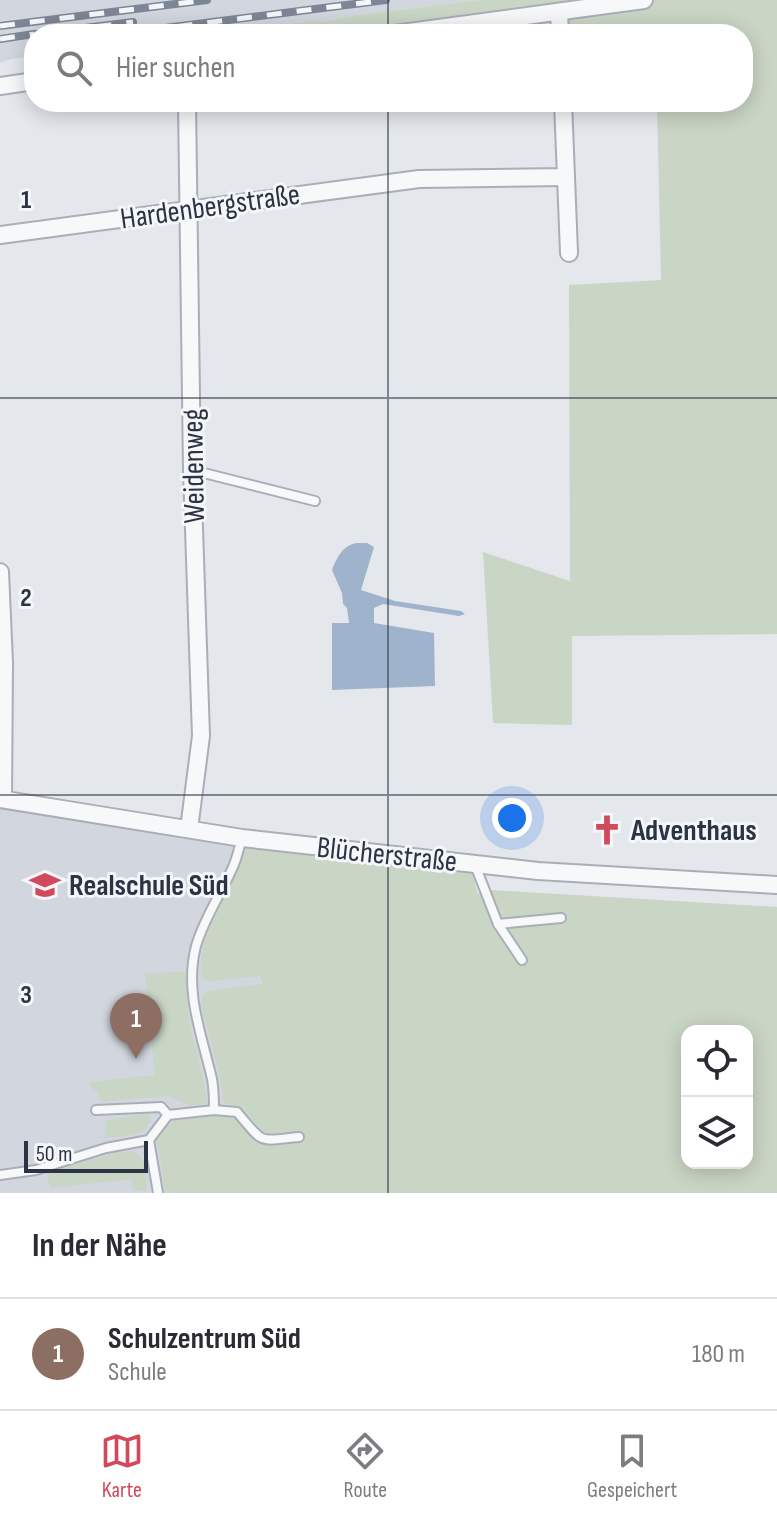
<!DOCTYPE html>
<html lang="de">
<head>
<meta charset="utf-8">
<style>
	:root { --surface:#fff; --page:#f2f2f3; --text:#2b2b33; --muted:#7c7c81; --line:#e1e1e2; --accent:#d1495b }
	body { margin:0; font-family:"Sofia Sans Condensed",sans-serif; background:var(--page); color:var(--text) }
	.controls { position:absolute; right:24px; bottom:24px; display:grid; overflow:hidden; border-radius:16px; box-shadow:0 4px 20px #0003 }
	.controls button { width:72px; height:72px; display:grid; place-items:center; padding:0; border:0; border-bottom:2px solid var(--line); background:var(--surface); color:var(--text); font:40px sans-serif }
	.scale { position:absolute; left:24px; bottom:20px; width:124px; box-sizing:border-box; padding-left:8px; border:4px solid #2b3445; border-top:0; font-size:22px; line-height:28px; white-space:nowrap; color:#2b3445; -webkit-text-stroke:6px #f4f6f9; paint-order:stroke }
	.you { position:absolute; left:512px; top:818px; width:28px; height:28px; margin:-20px; border:6px solid #fff; border-radius:50%; background:#1a73e8; box-shadow:0 0 0 12px #1a73e833 }
	.badge { display:grid; place-items:center; width:52px; height:52px; border-radius:50%; background:var(--accent); color:#fff; font-size:26px; font-weight:700 }
	.pin { position:absolute; translate:-50% -66px; filter:drop-shadow(0 2px 4px #0008) }
	.pin::after { content:''; position:absolute; top:42px; width:28px; height:24px; background:inherit; clip-path:polygon(0 0,100% 0,50% 100%) }
	.list { margin:0; padding:0; list-style:none }
	h2 { display:flex; justify-content:space-between; align-items:center; height:104px; margin:0; padding:0 32px; font-size:34px }
	h2 small { font-size:26px; font-weight:400; color:var(--muted) }
	.list li { display:grid; grid-template-columns:52px 1fr auto; gap:24px; align-items:center; box-sizing:border-box; height:112px; padding:0 32px; border-top:2px solid var(--line) }
	.list b { display:block; font-size:30px; white-space:nowrap }
	.list p { margin:0; font-size:26px; white-space:nowrap; color:var(--muted) }
	.list em { font-size:26px; font-style:normal; color:var(--muted) }
	.icon { flex:none; width:44px; height:44px; fill:none; stroke:currentColor; stroke-width:2; stroke-linecap:round; stroke-linejoin:round }
	.map { position:relative; flex:none; width:777px; height:1193px; overflow:hidden }
	.search { position:absolute; background:var(--surface); box-shadow:0 4px 20px #0003; left:24px; right:24px; top:24px; height:88px; display:flex; align-items:center; gap:20px; box-sizing:border-box; padding:0 28px; border-radius:32px; color:var(--muted); font-size:30px }
	.sheet { height:216px; background:var(--surface) }
	nav { display:flex; justify-content:space-around; align-items:center; box-sizing:border-box; height:112px; border-top:2px solid var(--line); background:var(--surface); font-size:22px; color:var(--muted) }
	nav a { display:grid; justify-items:center; gap:4px }
	nav .on { color:var(--accent) }
	.map>svg:first-child { display:block }
	.built { fill:#d2d6de }
	.green { fill:#c9d6c5; fill-rule:evenodd }
	.water { fill:#9fb4cc }
	.lines { fill:none; stroke-linecap:round; stroke-linejoin:round }
	.lane-casing { stroke:#a9aeb7; stroke-width:12 }
	.street-casing { stroke:#a9aeb7; stroke-width:20 }
	.lane { stroke:#f7f8fa; stroke-width:8 }
	.street { stroke:#f7f8fa; stroke-width:16 }
	.rail-casing { stroke:#7d8696; stroke-width:8 }
	.rail { stroke:#f4f6f9; stroke-width:5; stroke-dasharray:15; stroke-linecap:butt }
	.grid { fill:none; stroke:#2b3445; stroke-width:2; stroke-opacity:0.55 }
	.labels { text-anchor:middle; stroke-width:6; stroke-linejoin:round; paint-order:stroke }
	.street-label { font-size:30px; fill:#2b3445; stroke:#f4f6f9 }
	.poi-label { font-size:30px; font-weight:bold; fill:#2b3445; stroke:#f4f6f9; text-anchor:start }
	.grid-label { font-size:26px; text-anchor:middle; font-weight:bold; fill:#2b3445; stroke:#f4f6f9; stroke-width:6; stroke-linejoin:round; paint-order:stroke }
</style>
</head>
<body>
<div class="map">
<svg width="777" height="1193" viewBox="0 0 777 1193">
	<rect width="100%" height="100%" fill="#e4e7ec"/>
	<!-- built -->
	<g class="built">
		<path d="M0,0H479L349,16L324,22L310,21L210,34H34V56L11,59L0,63Z"/>
		<path d="M0,804L243,846L289,1193H0Z"/>
	</g>
	<!-- green -->
	<g class="green">
		<path d="M479,0H777V634L572,636V725L493,723L483,552L570,581L569,285L661,280L657,102H743V34H570L567,2L332,34H210L311,21L324,22L349,16Z"/>
		<path d="M243,846L472,872L478,894L491,890L777,907V1193H165L157,1140C162,1133 167,1125 174,1121C189,1112 217,1114 233,1116C251,1135 253,1146 283,1143L281,1133C257,1136 259,1124 244,1110C239,1106 232,1105 225,1103L223,1099L220,1078L201,1004L202,995L209,991L262,984L260,976L208,981L203,979L201,976C199,945 211,919 225,893C231,881 238,871 241,858L244,855ZM687,1031H747V1163H687Z"/>
		<path d="M187,971C186,982 186,993 187,1003C190,1037 204,1069 207,1103L190,1106L168,1096L102,1102L97,1092L91,1088L90,1082L155,1075L145,974Z"/>
		<path d="M147,1114L151,1117C147,1139 121,1136 104,1138L107,1120Z"/>
		<path d="M132,1151C148,1158 146,1176 147,1191H133L131,1179L50,1188L47,1173L117,1152Z"/>
	</g>
	<!-- water -->
	<path class="water" d="M357,543H367L374,547L361,590L395,601L461,611L465,614L459,616L383,604L374,608V623L434,633L435,686L332,690V623H349L347,608L343,604L342,593L332,570C337,557 343,545 357,543Z"/>
	<g class="lines">
		<!-- lane casing -->
		<g class="lane-casing">
			<g id="lane">
				<path d="M192,470L315,501"/>
				<path d="M475,865L498,924L522,960"/>
				<path d="M498,924L561,918"/>
				<path d="M96,1110L161,1107L168,1115"/>
				<path d="M214,1110C214,1100 214,1089 212,1079C202,1035 184,992 196,946C204,918 221,894 233,867C237,858 239,848 242,838"/>
				<path d="M149,1140L158,1193"/>
				<path d="M0,1175L36,1170L106,1148L149,1140L168,1115L214,1110L237,1112C265,1145 257,1141 299,1137"/>
			</g>
		</g>
		<!-- street casing -->
		<g class="street-casing">
			<g id="street">
				<path d="M559,12L560,34"/>
				<path d="M394,34L644,0"/>
				<path d="M0,86L34,81"/>
				<path d="M187,102L192,470L201,736L189,829"/>
				<path d="M566,177L569,253"/>
				<path d="M0,235L419,179L566,177L563,102"/>
				<path d="M0,572L4,663L3,799"/>
				<path d="M0,799L242,838L538,871L777,885"/>
			</g>
		</g>
		<!-- lane -->
		<use href="#lane" class="lane"/>
		<!-- street -->
		<use href="#street" class="street"/>
		<!-- rail casing -->
		<g class="rail-casing">
			<g id="rail">
				<path d="M0,26L207,0"/>
				<path d="M37,34L133,22"/>
				<path d="M118,34L386,0"/>
				<path d="M0,39L34,34"/>
			</g>
		</g>
		<!-- rail -->
		<use href="#rail" class="rail"/>
	</g>
	<!-- grid -->
	<path class="grid" d="M388,0V34M388,102V1193M0,398H777M0,795H777"/>
	<!-- icons -->
	<defs>
		<g id="church-bare" transform="scale(2.4)"><path d="M-1.2-6h2.4v3.5h3.3v2.4h-3.3V6h-2.4V-.1h-3.3v-2.4h3.3Z" fill="#d1495b" stroke="#f4f6f9" stroke-width="2.5" paint-order="stroke"/></g>
		<g id="school-bare" transform="scale(2.4)"><path d="M0-5L7-2L0 1L-7-2ZM-4 1L0 2.5L4 1V4Q0 6-4 4Z" fill="#d1495b" stroke="#f4f6f9" stroke-width="2.5" paint-order="stroke"/></g>
	</defs>
	<g fill-rule="evenodd">
		<use href="#church-bare" x="607" y="830"/>
		<use href="#school-bare" x="45" y="885"/>
	</g>
	<g class="labels">
		<!-- street labels -->
		<g class="street-label">
			<text transform="translate(210 206) rotate(-8)" y="10">Hardenbergstraße</text>
			<text transform="translate(193 466) rotate(-91)" y="10">Weidenweg</text>
			<text transform="translate(387 854) rotate(6)" y="10">Blücherstraße</text>
		</g>
		<!-- poi labels -->
		<g class="poi-label">
			<text x="631" y="840">Adventhaus</text>
			<text x="69" y="895">Realschule Süd</text>
		</g>
	</g>
	<g class="grid-label">
		<text x="26" y="208">1</text>
		<text x="26" y="606">2</text>
		<text x="26" y="1003">3</text>
	</g>
</svg>
<div class="controls">
<button><svg class="icon" aria-label="locate" viewBox="0 0 24 24"><circle cx="12" cy="12" r="6"/><path d="M12 2v4M12 18v4M2 12h4M18 12h4"/></svg></button>
<button><svg class="icon" aria-label="layers" viewBox="0 0 24 24"><path d="M12 4l9 5-9 5-9-5zM3 14l9 5 9-5"/></svg></button>
</div>
<div class="scale">50 m</div>
<div class="you"></div>
<div class="pin badge" style="left:136px;top:1059px;background:#8d6e63">1</div>
<div class="search"><svg class="icon" aria-label="search" viewBox="0 0 24 24"><circle cx="10" cy="10" r="6"/><path d="M15 15l6 6"/></svg>Hier suchen</div>
</div>
<section class="sheet">
<h2>In der Nähe<small></small></h2>
<ul class="list">
<li><span class="badge" style="background:#8d6e63">1</span><div><b>Schulzentrum Süd</b><p>Schule</p></div><em>180 m</em></li>
</ul>
</section>
<nav>
<a class="on"><svg class="icon" aria-label="map" viewBox="0 0 24 24"><path d="M3 6l6-2 6 2 6-2v14l-6 2-6-2-6 2zM9 4v14M15 6v14"/></svg>Karte</a>
<a><svg class="icon" aria-label="directions" viewBox="0 0 24 24"><path d="M12 3l9 9-9 9-9-9zM9 14v-3h6M13 9l2 2-2 2"/></svg>Route</a>
<a><svg class="icon" aria-label="saved" viewBox="0 0 24 24"><path d="M7 4h10v16l-5-4-5 4z"/></svg>Gespeichert</a>
</nav>
</body>
</html>
